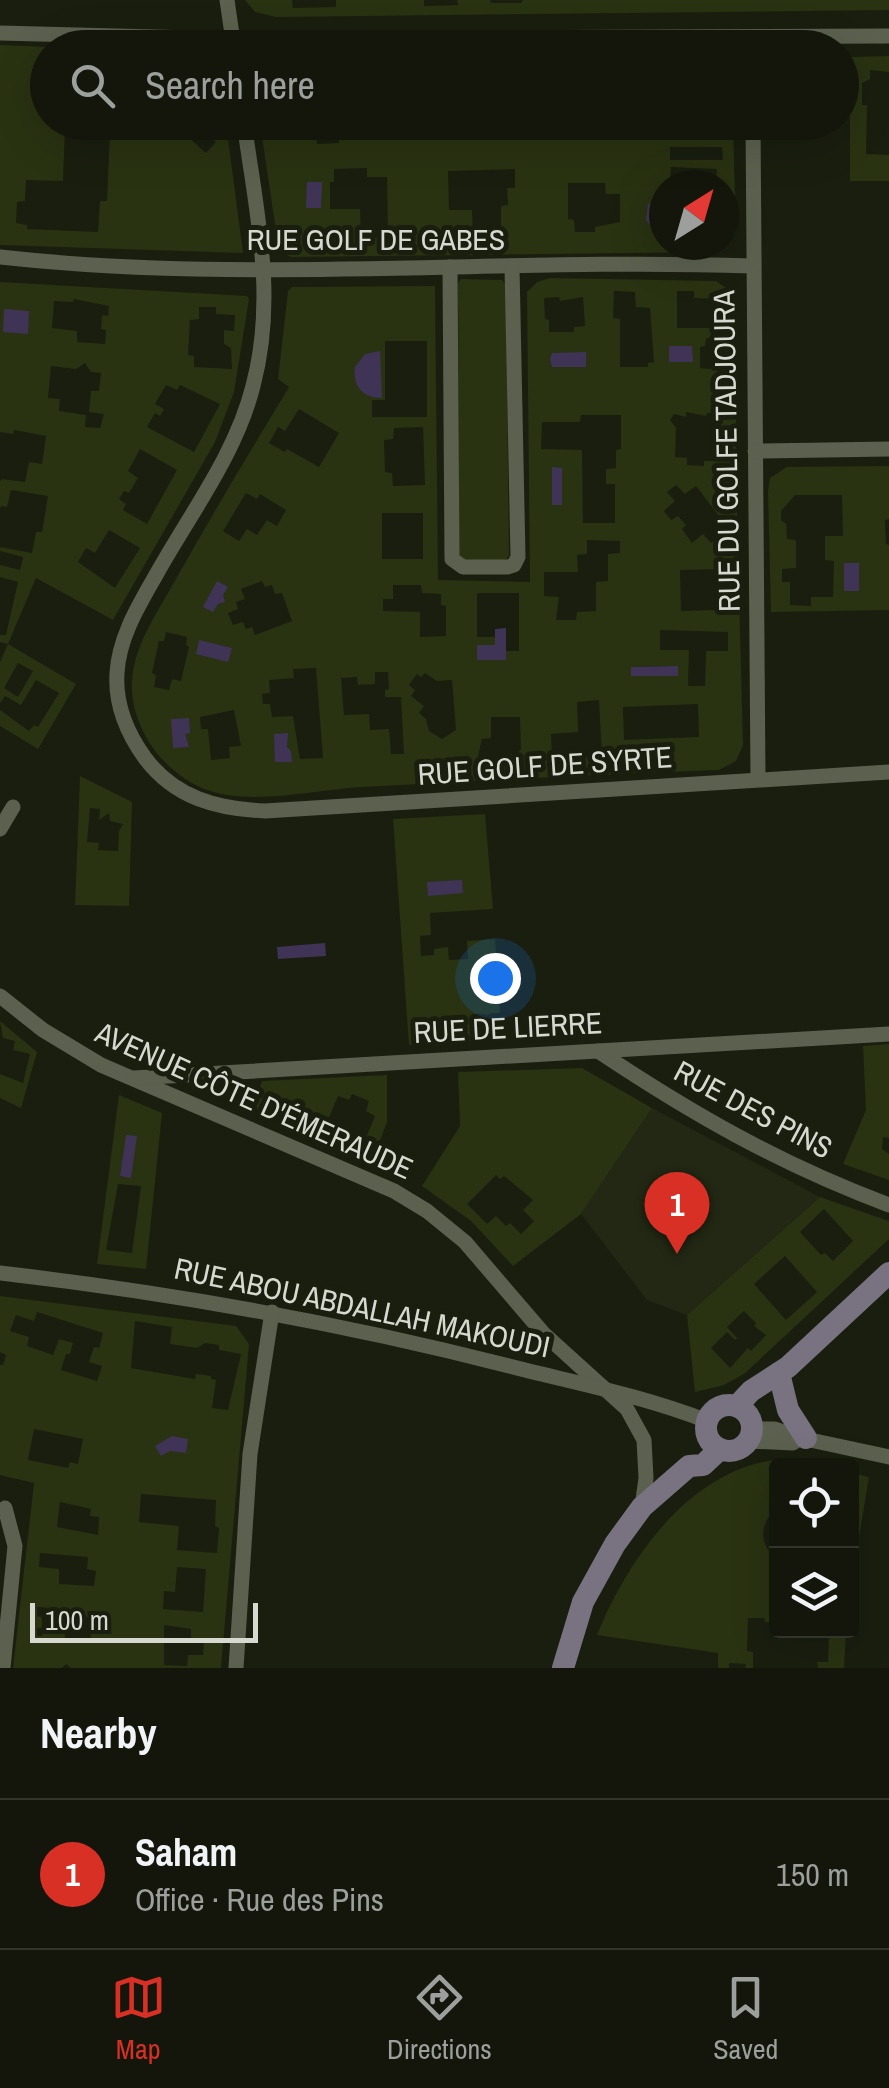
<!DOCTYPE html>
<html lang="en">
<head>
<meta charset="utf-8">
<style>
	:root { --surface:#14160b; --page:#212319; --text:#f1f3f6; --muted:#9d9f9d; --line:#33352c; --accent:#d93025 }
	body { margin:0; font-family:"Archivo Narrow",sans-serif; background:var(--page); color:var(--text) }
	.controls { position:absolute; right:30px; bottom:30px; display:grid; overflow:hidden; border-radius:10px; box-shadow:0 10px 40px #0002 }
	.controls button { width:90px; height:90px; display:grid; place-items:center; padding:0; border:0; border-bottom:2px solid var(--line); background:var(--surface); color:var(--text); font:50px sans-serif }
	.compass { position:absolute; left:649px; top:170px; width:90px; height:90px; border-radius:50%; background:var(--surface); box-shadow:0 10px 40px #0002; rotate:37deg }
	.scale { position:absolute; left:30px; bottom:25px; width:228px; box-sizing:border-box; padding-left:10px; border:5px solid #d6d9cf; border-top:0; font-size:28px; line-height:35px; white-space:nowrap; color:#d6d9cf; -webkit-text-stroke:8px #1a1e0f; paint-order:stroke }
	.you { position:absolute; left:495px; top:978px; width:35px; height:35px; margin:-25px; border:8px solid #fff; border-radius:50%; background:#1a73e8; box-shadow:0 0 0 15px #1a73e833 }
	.badge { display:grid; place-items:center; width:65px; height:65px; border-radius:50%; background:var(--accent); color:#fff; font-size:32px; font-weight:700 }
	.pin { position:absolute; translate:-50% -82px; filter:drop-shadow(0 2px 5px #0008) }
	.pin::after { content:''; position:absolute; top:52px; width:35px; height:30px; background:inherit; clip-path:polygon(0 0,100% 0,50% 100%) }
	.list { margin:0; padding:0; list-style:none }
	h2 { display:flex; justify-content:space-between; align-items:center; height:130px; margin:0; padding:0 40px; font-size:42px }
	h2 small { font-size:32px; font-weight:400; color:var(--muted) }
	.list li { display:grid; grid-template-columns:65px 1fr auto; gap:30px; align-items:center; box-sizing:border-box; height:150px; padding:0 40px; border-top:2px solid var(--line) }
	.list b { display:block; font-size:38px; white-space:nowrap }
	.list p { margin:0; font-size:32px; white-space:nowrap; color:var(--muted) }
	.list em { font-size:32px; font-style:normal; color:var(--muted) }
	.icon { flex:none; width:55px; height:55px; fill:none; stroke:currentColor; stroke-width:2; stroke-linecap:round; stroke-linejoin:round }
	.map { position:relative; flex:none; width:889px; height:1668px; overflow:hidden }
	.search { position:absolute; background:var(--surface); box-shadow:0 10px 40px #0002; left:30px; right:30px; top:30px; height:110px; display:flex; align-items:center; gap:25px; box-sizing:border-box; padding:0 35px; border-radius:55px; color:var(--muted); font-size:38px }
	.sheet { height:280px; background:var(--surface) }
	nav { display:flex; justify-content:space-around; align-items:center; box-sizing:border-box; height:140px; border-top:2px solid var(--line); background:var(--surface); font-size:28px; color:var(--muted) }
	nav a { display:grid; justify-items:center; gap:5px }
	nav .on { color:var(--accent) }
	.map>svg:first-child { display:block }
	.built { fill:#222813 }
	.green { fill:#293211; fill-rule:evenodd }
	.water { fill:#3f3455 }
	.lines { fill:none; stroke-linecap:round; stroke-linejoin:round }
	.minor { stroke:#5b604f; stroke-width:15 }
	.secondary { stroke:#787281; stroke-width:22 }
	.labels { text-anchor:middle; stroke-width:10; stroke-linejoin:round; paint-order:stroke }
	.street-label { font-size:30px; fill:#d6d9cf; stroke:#1a1e0f }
</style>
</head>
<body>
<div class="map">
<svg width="889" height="1668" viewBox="0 0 889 1668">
	<rect width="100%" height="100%" fill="#1a1e0f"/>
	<!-- built -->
	<path class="built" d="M652,1108L820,1197L687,1315L647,1300L581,1214Z"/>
	<!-- green -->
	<g class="green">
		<path d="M245,0H292L293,8L336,7V0H424V6L458,5L457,0H490L491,3H521L523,0H889V10L276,17L255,12Z"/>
		<path d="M0,45L49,47L48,122L182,123L192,132L188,137L206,153L216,142L207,134L212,128L206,123H226L243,253L0,245ZM65,128L110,130L107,201H100L98,232L27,229V225L16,223L17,202L25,201L26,180L63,181Z"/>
		<path d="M889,56V72L870,70V79L862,83V105H867L866,154L889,155V181H850V57Z"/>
		<path d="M260,123H315L317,144L339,143V123H468V136L495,135V123H629L632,128L639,129L645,123H674L675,126L690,125L691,135L714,134V123H733L736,232L723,249L712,252L291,257L279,251ZM670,147H722L723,160H670ZM671,167L717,169L716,185H724V245H664V224L662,228L646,220L664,207L661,191L670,181ZM367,168V177H387L388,237H361L360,209H330V182H334V169ZM515,169V188H507L508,205L501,206V228L490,229V236H473L472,210H449L448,171ZM568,183H605L606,194H620V222L595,227V232H575L574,220L568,219Z"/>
		<path d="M550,278L716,281L729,290L736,300V475L743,745L736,761L719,770C600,774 480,781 361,787C316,790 253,805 210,791C161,775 122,718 134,666C141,634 162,605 177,577C213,513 251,450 289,387L278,379L288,291L292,287L435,286L438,580L530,582L527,292L537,282ZM614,291L635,292L636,307L650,308L654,362L648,363V367H620V319L613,318ZM677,291H694V298L724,299L726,364H711L710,369L700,368V347L705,346L706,338H711V328H677ZM559,297L560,301L583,297L585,326L574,327V332H549V320L545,319L544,298ZM385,341H427V417H372V400H385ZM299,409L339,433L319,467L287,449L285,452L269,443L278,427L285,431ZM686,412L706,416L707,413H716L714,461H704V466L687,465V458L675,457L676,428L670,420L674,414L686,417ZM581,415H621V449L616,450V468L606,469V484H615V523H583L582,450L541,449L542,422H580ZM423,427L425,485L393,486L392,473L385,472L384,440L393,439L394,428ZM676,485L685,494L696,486L729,529L711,543L703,534L692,543L682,529L686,525L678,516L671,520L664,511L675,501L667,492ZM246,493L257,499L260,494L286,510L277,526L267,520L257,535L247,529L239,541L223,531ZM382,513H423V559H382ZM587,540L620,541V553L608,554V581L596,582V611L577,612L576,620H556L559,597L544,596V572H578L577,555L587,554ZM727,569V584H717V610L681,611L680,570ZM262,581L265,587L272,585L275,594L282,593L292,621L255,635L252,627L246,629L243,622L233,625L228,613L238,609L236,602L245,599L241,589ZM393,585H421L422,593L441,594V605L446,606V636L420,637V612L383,611V599H393ZM477,593H519V651H506V659L496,645L495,637H477ZM660,630L728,632V651H706L705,686H688L689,650H660ZM166,632L187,637L186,645L189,647L181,681L172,679L169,690L154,687L156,675L152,673L159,641H164ZM677,666V676H632V667ZM316,668L323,758L300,759L293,716L272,717L270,704H263L262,694L270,693L269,680L294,678L293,669ZM375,672H388L389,689L385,690V697H401L404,754H391L389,729L370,730L369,714L344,715L341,678L357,677L358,685L375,684ZM425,673L437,681L452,680L456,730L442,739L429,731L426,719L419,713L424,706L411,696L415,690L409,685L417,674L421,677ZM599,700L602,756L552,759L551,734L578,732L577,702ZM698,704L699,737L624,740L623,707ZM234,710L241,746L229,747L230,758L211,760L208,729H201L200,717ZM491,717H520L521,749L517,754H505V766H499V770H487V763H482V756H478L482,739L491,738Z"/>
		<path d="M461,279L502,280L506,285L509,556L506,560L464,561L459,556L458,283Z"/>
		<path d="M0,282L247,296L249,299L234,392L215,442L113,620L36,578L8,644L76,684L38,749L0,726V710L29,731L34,725L38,727L59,693L36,680L21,705L5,696L0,703V662L8,644L0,642V635H6L18,582L0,577V565L20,570L23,557L0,551V547L32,553L36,532H42L48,496L11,490L7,507L1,506L0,509V481L2,479L25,482L29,462L42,464L46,436L14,430L13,434L0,432ZM74,299L109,306L108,316L102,315L101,329L106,330L105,344L77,342V331L52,328L54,301L73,302ZM199,307H216V314L235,315L234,331L224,330V344L231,348L232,369L194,367V356L188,355L190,320L199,319ZM85,363L91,372L101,373L99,391H91L89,412L104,414L100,428L85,427L86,415L59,411L60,399L48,398L51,366L76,369ZM166,385L177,390L180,385L220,404L194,452L147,427L155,413L160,416L164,409L155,404ZM140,449L177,470L147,524L123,510L126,504L119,499L124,491L129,493L138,478L128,471ZM109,530L140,548L115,588L78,562L86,548L95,553ZM18,663L33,671L18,697L4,688Z"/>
		<path d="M889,466V519L885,520L886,544L889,545V610L771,612L768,491L770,478L787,467ZM795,495H842L843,536H825V560L834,561L833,597H811V606L790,605V582H782V569L796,568V540L787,539L786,524L781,520V511Z"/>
		<path d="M80,776L132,802L129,906L75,905ZM90,808L100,809L99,820L109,813L110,821L123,824L119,831L118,851L98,850L99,843L87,842Z"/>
		<path d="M485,814L493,909L430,913L431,935L420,936L421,956L434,955V949L448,947L449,960L468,959L467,941L495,939L502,1040L409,1045L393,819Z"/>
		<path d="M0,1021L37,1052L21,1108L0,1098V1074L23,1083L30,1054L13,1050L15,1041L3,1038Z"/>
		<path d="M889,1044V1138L883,1137L882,1149L889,1154V1180L843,1164L866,1110L863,1046Z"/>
		<path d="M582,1068L652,1108L581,1214L513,1266L471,1221L422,1186L460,1126L458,1072ZM496,1175L500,1179L504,1176L533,1200L523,1210L534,1221L521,1234L510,1223L506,1226L496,1216L487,1224L467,1204Z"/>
		<path d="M387,1075V1122L372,1162L253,1108L262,1081ZM352,1094L369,1101L366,1111L375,1116L363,1145L324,1129L338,1096L349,1100Z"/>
		<path d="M119,1095L162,1113L146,1269L97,1264ZM118,1184L141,1186L132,1253L106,1250Z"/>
		<path d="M820,1197L889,1221V1239L744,1374L724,1385L695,1392L687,1315ZM824,1209L853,1241L833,1261L825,1253L821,1255L800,1232ZM785,1256L817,1292L786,1320L754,1284ZM744,1311L756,1323L754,1326L766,1335L751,1351L748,1348L730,1368L711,1348L727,1332L735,1340L737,1338L727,1327Z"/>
		<path d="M0,1296L236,1326L249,1344L221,1668H71L66,1664L62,1668H13L34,1483L0,1475V1365H3L6,1355L0,1352ZM37,1312L103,1333L99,1348L94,1347L89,1362L102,1366L97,1381L61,1370L66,1354H70L73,1343L59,1339L53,1355L27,1346L29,1337L10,1331L16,1315L34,1321ZM135,1321L172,1327L170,1344L197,1348L205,1343L219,1345V1350L241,1354L228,1410L212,1408L216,1380L211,1379V1376L196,1374L195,1379L131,1368ZM34,1429L83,1439L78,1464L70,1462L68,1468L28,1460ZM141,1494L216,1500L215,1526L219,1528L217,1553L177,1550L179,1526L139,1522ZM60,1502L91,1509L90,1516L99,1517L98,1535L57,1527ZM40,1553L88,1557L87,1569L96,1571L94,1586L59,1584V1569L39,1567ZM177,1567L206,1569L203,1612L163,1609L164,1591L175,1592ZM37,1607L68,1609L69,1616L98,1618V1631H91L90,1641L65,1639V1632L43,1630L42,1636H37V1628H42V1617L37,1616ZM164,1625L191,1629V1639L204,1640L203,1655H188L187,1666L164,1665Z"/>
		<path d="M775,1460L816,1465L776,1466V1509C759,1524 759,1543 776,1559V1623L765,1622L764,1618H748L747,1651L753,1652V1668H745L746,1664L729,1663V1668H718V1653L597,1635C627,1560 689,1471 775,1460Z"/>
		<path d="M852,1473L869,1477L852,1580Z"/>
		<path d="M829,1631H846L844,1668H818L817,1662H828Z"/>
	</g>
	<!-- water -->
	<g class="water">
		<path d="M307,182H322L321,208H306Z"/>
		<path d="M659,201C664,208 667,219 662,228L653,229L646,220L648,204Z"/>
		<path d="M4,309L29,311L28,334L3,332Z"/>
		<path d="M669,346H692L693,362H669Z"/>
		<path d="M380,351L382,398C362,398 352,385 355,367L365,354Z"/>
		<path d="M586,352V367H552L550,359L552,353Z"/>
		<path d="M552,467L562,468V505H552Z"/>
		<rect x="844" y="563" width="15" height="28"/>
		<path d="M217,581L228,587L223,595L225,602L218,604L213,612L203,607Z"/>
		<path d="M506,628V660H477V645H495V629Z"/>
		<path d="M199,640L232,648L228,662L196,654Z"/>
		<path d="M678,666V676H631V667Z"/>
		<path d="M189,718L190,733L185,734L189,747L173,748L171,719Z"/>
		<path d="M288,733L287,747L291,751L292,762H275L274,734Z"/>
		<path d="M462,880L463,893L428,896L427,882Z"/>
		<path d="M325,943L326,956L278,959L277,947Z"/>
		<path d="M126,1135L137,1136L131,1178L120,1176Z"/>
		<path d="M172,1436L188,1439L186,1453L170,1451L161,1456L155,1446Z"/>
	</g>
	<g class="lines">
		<!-- minor -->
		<g class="minor">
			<path d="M227,0L234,48"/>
			<path d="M0,33L233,39L889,36"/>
			<path d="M244,122C256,212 277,296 253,386C236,454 190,514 156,575C139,605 119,637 117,673C115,703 127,733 145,758C175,798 217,809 265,811L889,772"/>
			<path d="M753,122L758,779"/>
			<path d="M0,257C250,285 502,257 752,266"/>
			<path d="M450,267L452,559L463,567H508L514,565L518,557L512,267"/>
			<path d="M755,451L889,449"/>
			<path d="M0,829L13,807"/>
			<path d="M0,996L43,1030L101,1065L394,1191L427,1211L465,1242L543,1333L627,1409L644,1440L646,1478L642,1507"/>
			<path d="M598,1051C694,1115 780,1164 889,1205"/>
			<path d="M134,1078L889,1034"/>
			<path d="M0,1273C173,1293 341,1323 509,1366C576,1383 643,1396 707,1421"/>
			<path d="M753,1429H775L801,1438L889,1457"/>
			<path d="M749,1441L793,1443L801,1438"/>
			<path d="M3,1668L15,1546L5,1508"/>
			<path d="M236,1668L250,1454L272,1312"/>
		</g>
		<!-- secondary -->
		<g class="secondary">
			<path d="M779,1373L788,1410L806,1438"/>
			<circle cx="729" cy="1428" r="23"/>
			<path d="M737,1406L751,1391L788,1367L889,1273"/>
			<path d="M563,1668L583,1602L615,1544L642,1507L689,1466L703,1465L720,1449"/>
		</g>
	</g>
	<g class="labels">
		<!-- street labels -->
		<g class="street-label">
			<text x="376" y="250">RUE GOLF DE GABES</text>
			<text transform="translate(727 451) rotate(-91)" y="10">RUE DU GOLFE TADJOURA</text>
			<text transform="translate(545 766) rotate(-4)" y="10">RUE GOLF DE SYRTE</text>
			<text transform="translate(508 1028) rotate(-3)" y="10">RUE DE LIERRE</text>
			<text transform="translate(254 1101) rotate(24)" y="10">AVENUE CÔTE D'ÉMERAUDE</text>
			<text transform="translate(753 1110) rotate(28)" y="10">RUE DES PINS</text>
			<text transform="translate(362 1308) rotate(12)" y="10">RUE ABOU ABDALLAH MAKOUDI</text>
		</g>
	</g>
</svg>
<div class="controls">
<button><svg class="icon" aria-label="locate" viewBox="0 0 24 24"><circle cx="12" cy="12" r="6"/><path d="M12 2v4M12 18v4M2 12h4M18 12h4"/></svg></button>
<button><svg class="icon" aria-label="layers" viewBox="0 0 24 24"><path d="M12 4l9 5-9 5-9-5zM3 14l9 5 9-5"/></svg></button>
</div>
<svg class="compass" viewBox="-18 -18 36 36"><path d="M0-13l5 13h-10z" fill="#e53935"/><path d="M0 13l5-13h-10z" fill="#9d9f9d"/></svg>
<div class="scale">100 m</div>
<div class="you"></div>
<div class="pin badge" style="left:677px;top:1254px">1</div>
<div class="search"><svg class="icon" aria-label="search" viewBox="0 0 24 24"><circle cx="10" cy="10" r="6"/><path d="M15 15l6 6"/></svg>Search here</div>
</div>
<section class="sheet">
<h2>Nearby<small></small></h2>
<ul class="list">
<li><span class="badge">1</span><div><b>Saham</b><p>Office · Rue des Pins</p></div><em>150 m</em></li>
</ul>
</section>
<nav>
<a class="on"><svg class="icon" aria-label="map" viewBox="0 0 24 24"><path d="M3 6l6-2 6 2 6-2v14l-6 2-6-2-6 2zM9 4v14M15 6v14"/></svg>Map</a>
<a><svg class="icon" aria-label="directions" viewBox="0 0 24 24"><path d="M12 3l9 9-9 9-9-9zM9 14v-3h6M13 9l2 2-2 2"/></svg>Directions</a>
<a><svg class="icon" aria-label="saved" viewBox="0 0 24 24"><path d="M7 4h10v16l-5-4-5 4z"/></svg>Saved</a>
</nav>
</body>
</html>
